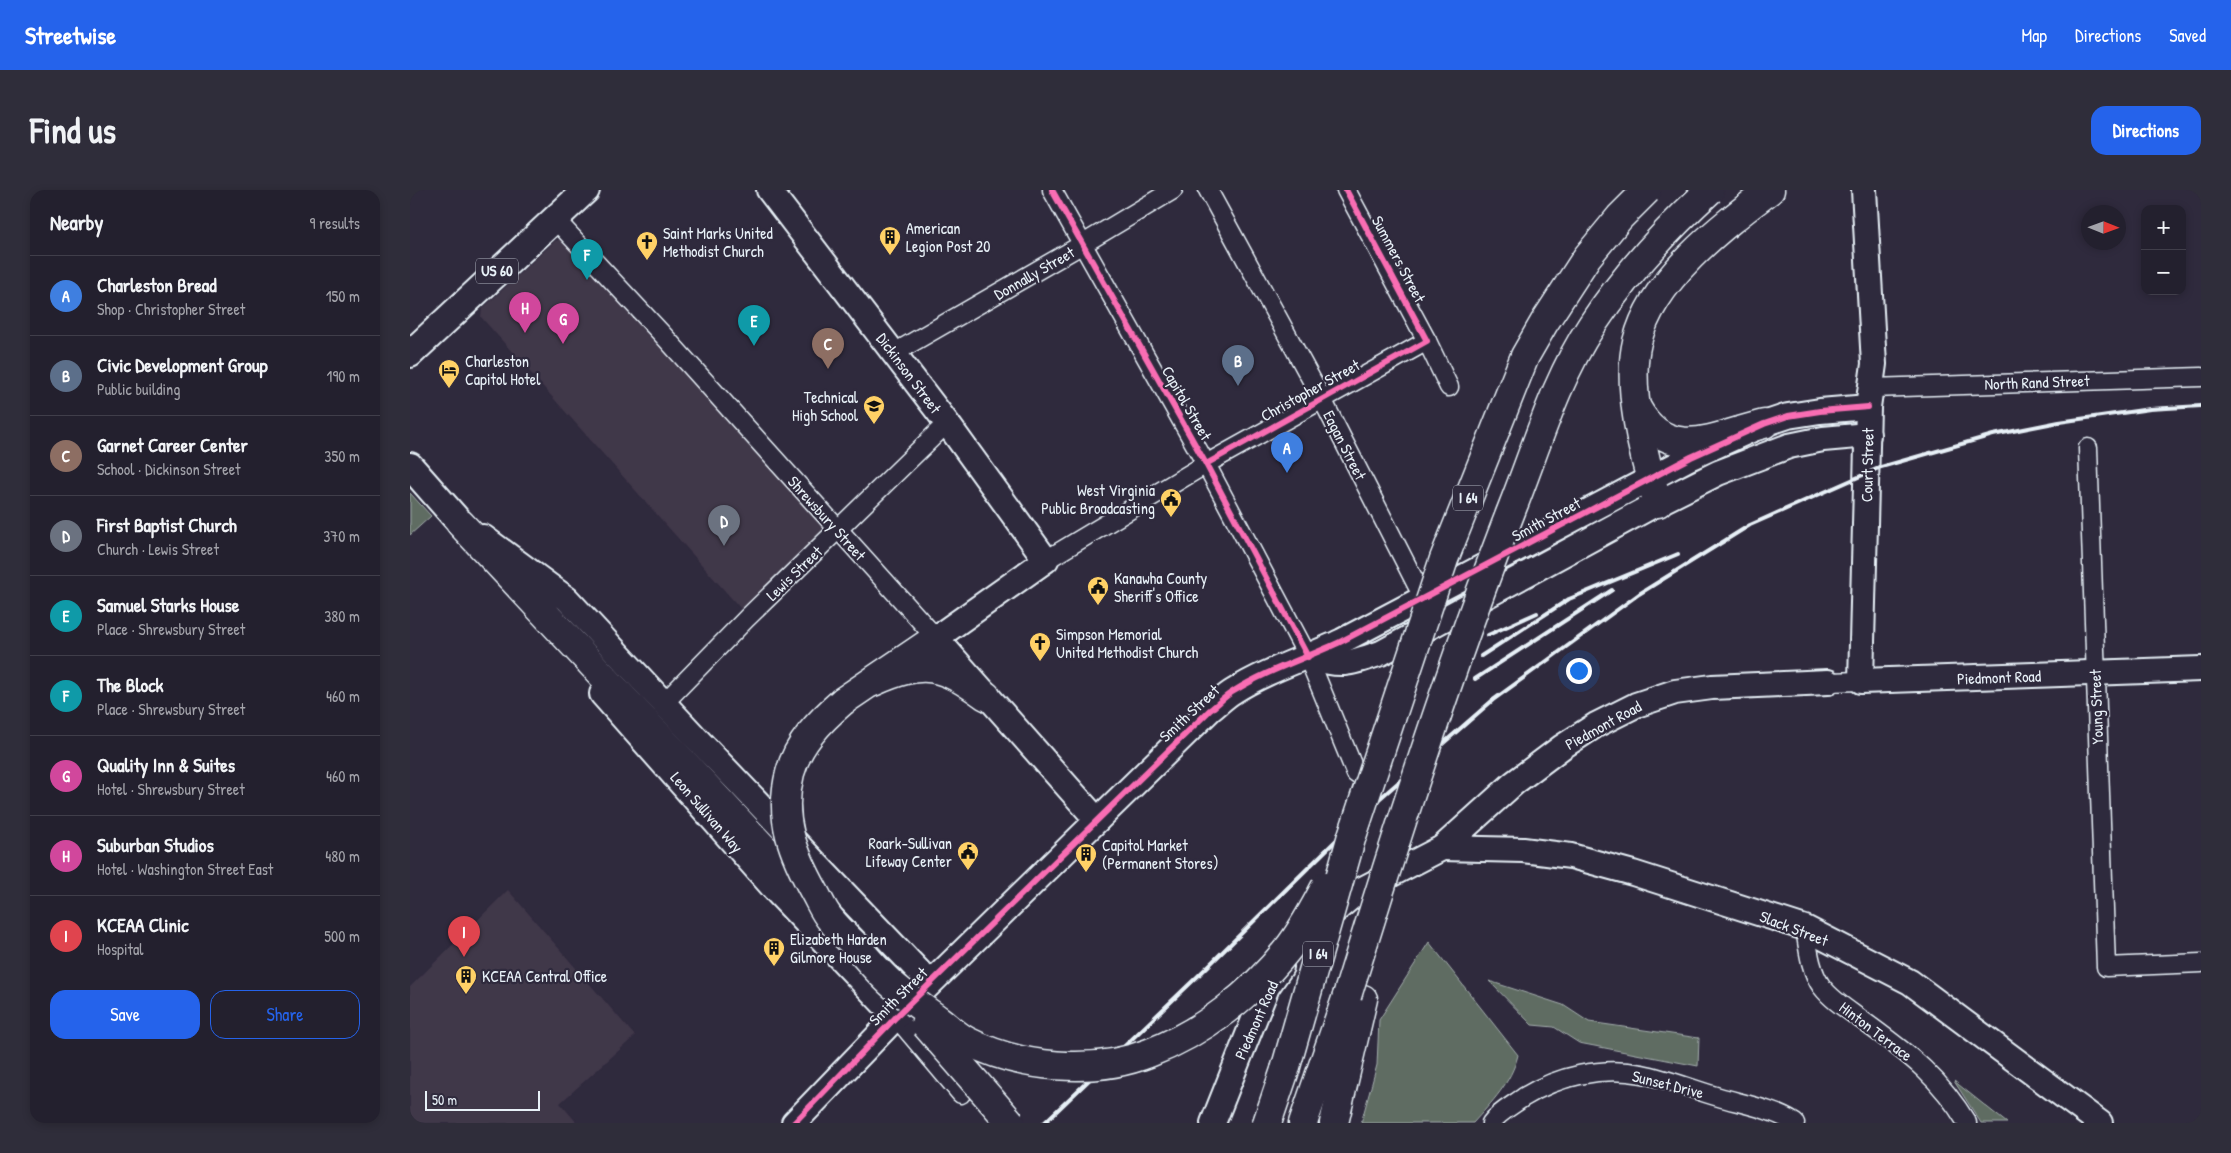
<!DOCTYPE html>
<html lang="en">
<head>
<meta charset="utf-8">
<style>
	:root { --surface:#23202e; --page:#2f2d3a; --text:#f1f3f6; --muted:#a3a3aa; --line:#403e4a; --accent:#2563eb }
	body { margin:0; font-family:"Patrick Hand",sans-serif; background:var(--page); color:var(--text) }
	.controls { position:absolute; right:15px; top:15px; display:grid; overflow:hidden; border-radius:10px; box-shadow:0 2px 8px #0003 }
	.controls button { width:45px; height:45px; display:grid; place-items:center; padding:0; border:0; border-bottom:1px solid var(--line); background:var(--surface); color:var(--text); font:25px sans-serif }
	.compass { position:absolute; left:1671px; top:15px; width:45px; height:45px; border-radius:50%; background:var(--surface); box-shadow:0 2px 8px #0003; rotate:91deg }
	.scale { position:absolute; left:15px; bottom:12px; width:115px; box-sizing:border-box; padding-left:5px; border:2px solid #e8f1f8; border-top:0; font-size:14px; line-height:18px; white-space:nowrap; color:#e8f1f8; -webkit-text-stroke:4px #2f2a3d; paint-order:stroke }
	.you { position:absolute; left:1168px; top:480px; width:18px; height:18px; margin:-12px; border:4px solid #fff; border-radius:50%; background:#1a73e8; box-shadow:0 0 0 8px #1a73e833 }
	.badge { display:grid; place-items:center; width:32px; height:32px; border-radius:50%; background:var(--accent); color:#fff; font-size:16px; font-weight:700 }
	.pin { position:absolute; translate:-50% -41px; filter:drop-shadow(0 1px 2px #0008) }
	.pin::after { content:''; position:absolute; top:26px; width:18px; height:15px; background:inherit; clip-path:polygon(0 0,100% 0,50% 100%) }
	.list { margin:0; padding:0; list-style:none }
	h2 { display:flex; justify-content:space-between; align-items:center; height:65px; margin:0; padding:0 20px; font-size:21px }
	h2 small { font-size:16px; font-weight:400; color:var(--muted) }
	.list li { display:grid; grid-template-columns:32px 1fr auto; gap:15px; align-items:center; box-sizing:border-box; height:80px; padding:0 20px; border-top:1px solid var(--line) }
	.list b { display:block; font-size:19px; white-space:nowrap }
	.list p { margin:0; font-size:16px; white-space:nowrap; color:var(--muted) }
	.list em { font-size:16px; font-style:normal; color:var(--muted) }
	.actions { display:flex; gap:10px; padding:15px 20px }
	.actions a { flex:1; padding:11px 0; border:1px solid var(--accent); border-radius:15px; text-align:center; font-size:18px; color:var(--accent) }
	.actions .main { background:var(--accent); color:#fff }
	.map { position:relative; flex:none; width:1791px; height:933px; overflow:hidden; border-radius:15px }
	header { display:flex; align-items:center; gap:30px; box-sizing:border-box; height:70px; padding:0 25px; background:var(--accent); color:#fff }
	header strong { font-size:24px }
	nav { display:flex; gap:28px; margin-inline-start:auto; font-size:18px }
	.intro { display:flex; align-items:center; justify-content:space-between; box-sizing:border-box; height:120px; padding:0 30px }
	h1 { margin:0; font-size:35px }
	.button { padding:12px 22px; border-radius:15px; background:var(--accent); color:#fff; font-size:18px; font-weight:700 }
	main { display:flex; gap:30px; padding:0 30px }
	aside { flex:1; background:var(--surface); border-radius:15px; box-shadow:0 2px 8px #0003 }
	.map>svg:first-child { display:block }
	.built { fill:#41374a }
	.green { fill:#5f6c62; stroke:#a4aead }
	.lines { fill:none; stroke-linecap:round; stroke-linejoin:round }
	.street-casing { stroke:#e8f1f8; stroke-width:21 }
	.secondary-casing { stroke:#e8f1f8; stroke-width:28 }
	.primary-casing { stroke:#e8f1f8; stroke-width:30 }
	.highway-casing { stroke:#e8f1f8; stroke-width:31 }
	.street { stroke:#2f2a3d; stroke-width:18 }
	.secondary { stroke:#2f2a3d; stroke-width:24 }
	.primary { stroke:#2f2a3d; stroke-width:26 }
	.highway { stroke:#2f2a3d; stroke-width:28 }
	.rail { stroke:#e8f1f8; stroke-width:4 }
	.highway-bridge-casing { stroke:#e8f1f8; stroke-width:31; stroke-linecap:butt }
	.highway-bridge { stroke:#2f2a3d; stroke-width:28 }
	.cycleway-casing { stroke:#2f2a3d; stroke-width:9 }
	.cycleway { stroke:#f96db3; stroke-width:6 }
	.labels { text-anchor:middle; stroke-width:4.5; stroke-linejoin:round; paint-order:stroke }
	.shield { fill:#2f2a3d; stroke:#b0b5c0; stroke-width:1 }
	.shield-label { font-size:15px; font-weight:bold; fill:#e8f1f8 }
	.poi-label { font-size:16px; fill:#e8f1f8; stroke:#2f2a3d; text-anchor:start }
	.street-label { font-size:16px; fill:#e8f1f8; stroke:#2f2a3d }
</style>
</head>
<body>
<header>
<strong>Streetwise</strong>
<nav><a>Map</a><a>Directions</a><a>Saved</a></nav>
</header>
<div class="intro"><h1>Find us</h1><a class="button">Directions</a></div>
<main>
<aside>
<h2>Nearby<small>9 results</small></h2>
<ul class="list">
<li><span class="badge" style="background:#3f7fe0">A</span><div><b>Charleston Bread</b><p>Shop · Christopher Street</p></div><em>150 m</em></li>
<li><span class="badge" style="background:#5c6f8a">B</span><div><b>Civic Development Group</b><p>Public building</p></div><em>190 m</em></li>
<li><span class="badge" style="background:#8d6e63">C</span><div><b>Garnet Career Center</b><p>School · Dickinson Street</p></div><em>350 m</em></li>
<li><span class="badge" style="background:#6b7280">D</span><div><b>First Baptist Church</b><p>Church · Lewis Street</p></div><em>370 m</em></li>
<li><span class="badge" style="background:#0f9aa8">E</span><div><b>Samuel Starks House</b><p>Place · Shrewsbury Street</p></div><em>380 m</em></li>
<li><span class="badge" style="background:#0f9aa8">F</span><div><b>The Block</b><p>Place · Shrewsbury Street</p></div><em>460 m</em></li>
<li><span class="badge" style="background:#d1479c">G</span><div><b>Quality Inn &amp; Suites</b><p>Hotel · Shrewsbury Street</p></div><em>460 m</em></li>
<li><span class="badge" style="background:#d1479c">H</span><div><b>Suburban Studios</b><p>Hotel · Washington Street East</p></div><em>480 m</em></li>
<li><span class="badge" style="background:#e0444e">I</span><div><b>KCEAA Clinic</b><p>Hospital</p></div><em>500 m</em></li>
</ul>
<div class="actions"><a class="main">Save</a><a>Share</a></div>
</aside>
<div class="map">
<svg width="1791" height="933" viewBox="0 0 1791 933">
	<rect width="100%" height="100%" fill="#2f2a3d"/>
	<filter id="ink" filterUnits="userSpaceOnUse"><feTurbulence type="fractalNoise" baseFrequency=".02" numOctaves="2"/><feDisplacementMap in="SourceGraphic" scale="10" xChannelSelector="R" yChannelSelector="G"/><feConvolveMatrix kernelMatrix="1 2 1 2 8 2 1 2 1" color-interpolation-filters="sRGB"/></filter>
	<g filter="url(#ink)">
		<!-- built -->
		<g class="built">
			<path d="M151,49L154,50L413,336L412,341L338,420H332L71,127L72,119L145,51Z"/>
			<path d="M98,700L225,846L150,913L167,933H0V797Z"/>
		</g>
		<!-- green -->
		<g class="green">
			<path d="M0,303L21,326L0,345Z"/>
			<path d="M1019,752L1108,865C1101,893 1082,912 1063,933H951L967,875L969,830Z"/>
			<path d="M1079,791L1153,815L1179,832L1289,848L1288,876L1169,853L1144,837L1122,835Z"/>
			<path d="M1544,891L1597,933H1571Z"/>
		</g>
		<g class="lines">
			<!-- street casing -->
			<g class="street-casing">
				<g id="street">
					<path d="M642,0L796,274L898,467L946,584"/>
					<path d="M798,0L912,209L1018,417"/>
					<path d="M936,0L1017,151L1039,197"/>
					<path d="M144,28L253,145L526,448"/>
					<path d="M484,163L673,54L763,0"/>
					<path d="M1462,198L1791,187"/>
					<path d="M1678,258L1696,777L1791,773"/>
					<path d="M636,370L796,274L1017,151"/>
					<path d="M1418,492L1451,491"/>
					<path d="M254,513L337,428L537,233"/>
					<path d="M1395,738C1398,757 1400,781 1412,797C1424,813 1445,824 1460,836C1501,866 1530,888 1557,933"/>
					<path d="M486,827L551,904"/>
					<path d="M1081,933C1089,922 1103,915 1114,907C1148,886 1192,876 1232,884C1258,889 1284,900 1309,907C1333,914 1363,919 1385,933"/>
				</g>
			</g>
			<!-- secondary casing -->
			<g class="secondary-casing">
				<g id="secondary">
					<path d="M359,0L537,233L636,370L526,448L687,630"/>
					<path d="M1454,0L1464,174L1458,217L1451,491L1791,479"/>
					<path d="M73,347L157,409L286,548L520,793"/>
					<path d="M898,467C932,477 939,474 971,463L1240,317L1308,283L1379,256L1413,249L1458,245"/>
					<path d="M192,504L367,702L486,827"/>
					<path d="M1032,658L1113,660L1161,666L1223,683L1395,738L1500,792L1690,933"/>
					<path d="M914,730L947,702L1032,658L1104,593L1152,557L1186,535L1226,515L1265,502L1302,497L1418,492"/>
					<path d="M384,933L486,827L800,520C808,514 815,506 824,501C857,480 897,468 932,451L1281,267L1354,234L1378,226L1410,221L1458,217"/>
					<path d="M803,933L857,797L871,777"/>
				</g>
			</g>
			<!-- primary casing -->
			<g class="primary-casing">
				<g id="primary">
					<path d="M0,164L176,0"/>
					<path d="M0,276L51,334"/>
				</g>
			</g>
			<!-- highway casing -->
			<g class="highway-casing">
				<g id="highway">
					<path d="M1227,218C1258,274 1305,246 1354,234"/>
					<path d="M1248,313C1234,270 1216,196 1227,152C1242,89 1311,37 1360,0"/>
					<path d="M51,334L407,715"/>
					<path d="M463,492C515,469 531,474 576,506"/>
					<path d="M433,511L526,448"/>
					<path d="M857,933L875,880"/>
					<path d="M893,933L937,806"/>
					<path d="M924,933L953,809"/>
				</g>
			</g>
			<!-- street -->
			<use href="#street" class="street"/>
			<!-- secondary -->
			<use href="#secondary" class="secondary"/>
			<!-- primary -->
			<use href="#primary" class="primary"/>
			<!-- highway -->
			<use href="#highway" class="highway"/>
			<!-- rail -->
			<g class="rail">
				<path d="M1078,445L1127,423"/>
				<path d="M1071,466L1159,409L1268,364"/>
				<path d="M1065,489L1202,400"/>
				<path d="M634,933L789,785L960,617L1083,510L1229,404L1340,335L1471,277L1583,245L1649,232L1740,219L1791,216"/>
			</g>
			<!-- highway-bridge casing -->
			<g class="highway-bridge-casing">
				<g id="highway-bridge">
					<path d="M433,511C410,531 388,553 380,583C368,629 384,665 405,703C410,712 414,722 421,730C429,740 439,749 448,758C459,771 471,785 484,796C498,808 514,819 529,830C538,837 547,846 557,851C610,878 683,885 739,863C792,843 842,804 877,760C893,740 904,718 916,696"/>
					<path d="M937,806C988,641 1040,477 1103,316C1127,255 1146,189 1182,135C1215,85 1256,40 1300,0"/>
					<path d="M515,834L601,933"/>
					<path d="M875,880L941,649L1034,369L1115,166L1134,133L1177,67L1210,27L1237,0"/>
				</g>
			</g>
			<!-- highway-bridge -->
			<use href="#highway-bridge" class="highway-bridge"/>
			<!-- cycleway casing -->
			<g class="cycleway-casing">
				<g id="cycleway">
					<path d="M642,0L796,274L898,467"/>
					<path d="M796,274L1017,151L936,0"/>
					<path d="M384,933L486,827L800,520C808,514 815,506 824,501C857,480 897,468 932,451L1281,267L1354,234L1378,226L1410,221L1458,217"/>
				</g>
			</g>
			<!-- cycleway -->
			<use href="#cycleway" class="cycleway"/>
		</g>
	</g>
	<!-- icons -->
	<defs>
		<g id="building-pin" transform="scale(1.125)"><path d="M0 17L-7.5 6A9.5 9.5 0 1 1 7.5 6Z" fill="#ffd166" stroke="#2f2a3d"/><path d="M-4-6H4V6H1V3H-1V6H-4ZM-2.5-4.3h1.7v1.8h-1.7ZM.8-4.3h1.7v1.8H.8ZM-2.5-1h1.7V.8h-1.7ZM.8-1h1.7V.8H.8Z" fill="#111"/></g>
		<g id="church-pin" transform="scale(1.125)"><path d="M0 17L-7.5 6A9.5 9.5 0 1 1 7.5 6Z" fill="#ffd166" stroke="#2f2a3d"/><path d="M-1.2-6h2.4v3.5h3.3v2.4h-3.3V6h-2.4V-.1h-3.3v-2.4h3.3Z" fill="#111"/></g>
		<g id="hotel-pin" transform="scale(1.125)"><path d="M0 17L-7.5 6A9.5 9.5 0 1 1 7.5 6Z" fill="#ffd166" stroke="#2f2a3d"/><path d="M-6-4.5h1.5V1H6V5H4.5V3h-9V5H-6ZM-4 0a1.8 1.8 0 1 1 3.6 0ZM.5 0V-2.5h3Q6-2.5 6 0Z" fill="#111"/></g>
		<g id="school-pin" transform="scale(1.125)"><path d="M0 17L-7.5 6A9.5 9.5 0 1 1 7.5 6Z" fill="#ffd166" stroke="#2f2a3d"/><path d="M0-5L7-2L0 1L-7-2ZM-4 1L0 2.5L4 1V4Q0 6-4 4Z" fill="#111"/></g>
		<g id="civic-pin" transform="scale(1.125)"><path d="M0 17L-7.5 6A9.5 9.5 0 1 1 7.5 6Z" fill="#ffd166" stroke="#2f2a3d"/><path d="M-.6-6.5H3V-4.5H.6V-3L4-1V1h2V6H-6V1h2V-1L-.6-3ZM-1.2 2.5V6h2.4V2.5Z" fill="#111"/></g>
	</defs>
	<g fill-rule="evenodd">
		<use href="#building-pin" x="480" y="47"/>
		<use href="#church-pin" x="237" y="52"/>
		<use href="#hotel-pin" x="39" y="180"/>
		<use href="#school-pin" x="464" y="216"/>
		<use href="#civic-pin" x="761" y="309"/>
		<use href="#civic-pin" x="688" y="397"/>
		<use href="#church-pin" x="630" y="453"/>
		<use href="#civic-pin" x="558" y="662"/>
		<use href="#building-pin" x="676" y="664"/>
		<use href="#building-pin" x="364" y="758"/>
		<use href="#building-pin" x="56" y="786"/>
	</g>
	<g class="labels">
		<!-- shield labels -->
		<g class="shield">
			<rect x="66" y="68.5" width="42" height="25" rx="4"/>
			<rect x="1043" y="295.5" width="30" height="25" rx="4"/>
			<rect x="893" y="751.5" width="30" height="25" rx="4"/>
		</g>
		<g class="shield-label">
			<text x="87" y="86">US 60</text>
			<text x="1058" y="313">I 64</text>
			<text x="908" y="769">I 64</text>
		</g>
		<!-- poi labels -->
		<g class="poi-label">
			<text x="496" y="44">American<tspan x="496" dy="18">Legion Post 20</tspan></text>
			<text x="253" y="49">Saint Marks United<tspan x="253" dy="18">Methodist Church</tspan></text>
			<text x="55" y="177">Charleston<tspan x="55" dy="18">Capitol Hotel</tspan></text>
			<text x="448" y="213" text-anchor="end">Technical<tspan x="448" dy="18">High School</tspan></text>
			<text x="745" y="306" text-anchor="end">West Virginia<tspan x="745" dy="18">Public Broadcasting</tspan></text>
			<text x="704" y="394">Kanawha County<tspan x="704" dy="18">Sheriff's Office</tspan></text>
			<text x="646" y="450">Simpson Memorial<tspan x="646" dy="18">United Methodist Church</tspan></text>
			<text x="542" y="659" text-anchor="end">Roark-Sullivan<tspan x="542" dy="18">Lifeway Center</tspan></text>
			<text x="692" y="661">Capitol Market<tspan x="692" dy="18">(Permanent Stores)</tspan></text>
			<text x="380" y="755">Elizabeth Harden<tspan x="380" dy="18">Gilmore House</tspan></text>
			<text x="72" y="792">KCEAA Central Office</text>
		</g>
		<!-- street labels -->
		<g class="street-label">
			<text transform="translate(989 69) rotate(62)" y="6">Summers Street</text>
			<text transform="translate(624 83) rotate(-30)" y="6">Donnally Street</text>
			<text transform="translate(499 183) rotate(53)" y="6">Dickinson Street</text>
			<text transform="translate(1627 192) rotate(-2)" y="6">North Rand Street</text>
			<text transform="translate(900 200) rotate(-29)" y="6">Christopher Street</text>
			<text transform="translate(777 213) rotate(60)" y="6">Capitol Street</text>
			<text transform="translate(935 255) rotate(63)" y="6">Eagan Street</text>
			<text transform="translate(1457 275) rotate(-89)" y="6">Court Street</text>
			<text transform="translate(417 328) rotate(48)" y="6">Shrewsbury Street</text>
			<text transform="translate(1136 329) rotate(-28)" y="6">Smith Street</text>
			<text transform="translate(384 383) rotate(-44)" y="6">Lewis Street</text>
			<text transform="translate(1589 487) rotate(-2)" y="6">Piedmont Road</text>
			<text transform="translate(1686 517) rotate(-92)" y="6">Young Street</text>
			<text transform="translate(779 523) rotate(-43)" y="6">Smith Street</text>
			<text transform="translate(1193 535) rotate(-29)" y="6">Piedmont Road</text>
			<text transform="translate(297 622) rotate(49)" y="6">Leon Sullivan Way</text>
			<text transform="translate(1384 738) rotate(21)" y="6">Slack Street</text>
			<text transform="translate(488 806) rotate(-45)" y="6">Smith Street</text>
			<text transform="translate(846 830) rotate(-66)" y="6">Piedmont Road</text>
			<text transform="translate(1466 841) rotate(37)" y="6">Hinton Terrace</text>
			<text transform="translate(1258 894) rotate(14)" y="6">Sunset Drive</text>
		</g>
	</g>
</svg>
<div class="controls">
<button>+</button>
<button>−</button>
</div>
<svg class="compass" viewBox="-18 -18 36 36"><path d="M0-13l5 13h-10z" fill="#e53935"/><path d="M0 13l5-13h-10z" fill="#a3a3aa"/></svg>
<div class="scale">50 m</div>
<div class="you"></div>
<div class="pin badge" style="left:877px;top:283px;background:#3f7fe0">A</div>
<div class="pin badge" style="left:828px;top:196px;background:#5c6f8a">B</div>
<div class="pin badge" style="left:418px;top:179px;background:#8d6e63">C</div>
<div class="pin badge" style="left:314px;top:356px;background:#6b7280">D</div>
<div class="pin badge" style="left:344px;top:156px;background:#0f9aa8">E</div>
<div class="pin badge" style="left:177px;top:90px;background:#0f9aa8">F</div>
<div class="pin badge" style="left:153px;top:154px;background:#d1479c">G</div>
<div class="pin badge" style="left:115px;top:143px;background:#d1479c">H</div>
<div class="pin badge" style="left:54px;top:767px;background:#e0444e">I</div>
</div>
</main>
</body>
</html>
